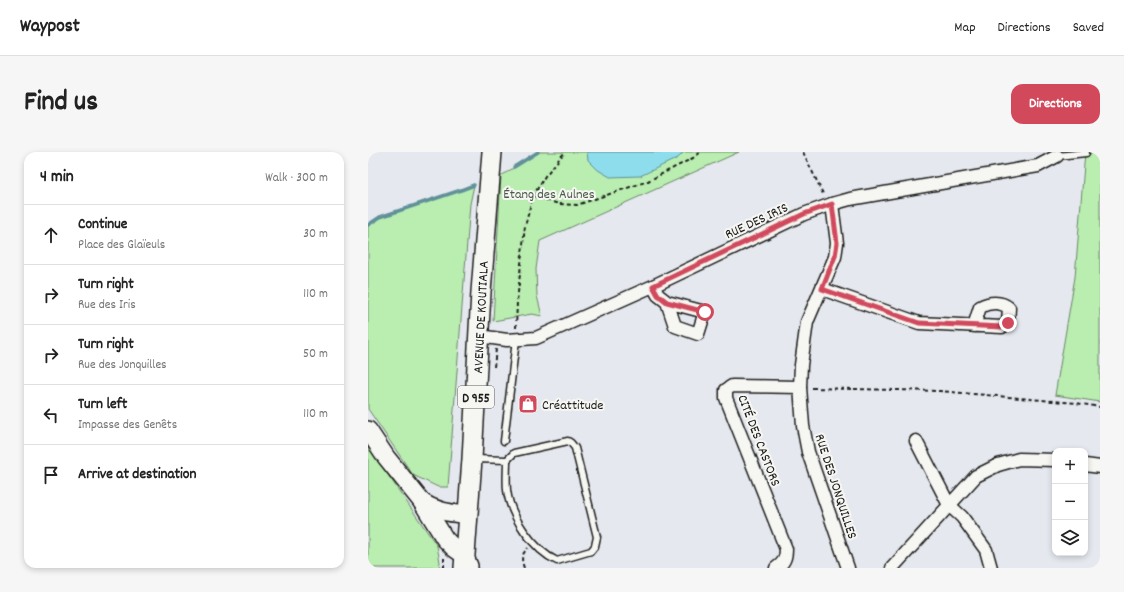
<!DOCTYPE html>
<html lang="en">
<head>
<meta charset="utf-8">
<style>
	:root { --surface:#fff; --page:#f6f6f6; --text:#222; --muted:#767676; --line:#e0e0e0; --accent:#d1495b }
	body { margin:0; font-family:Dekko,sans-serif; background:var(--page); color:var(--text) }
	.controls { position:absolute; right:12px; bottom:12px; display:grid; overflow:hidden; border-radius:8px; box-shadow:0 2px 6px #0003 }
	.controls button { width:36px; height:36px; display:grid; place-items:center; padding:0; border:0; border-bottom:1px solid var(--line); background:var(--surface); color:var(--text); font:20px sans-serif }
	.stop { position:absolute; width:12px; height:12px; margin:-9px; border:3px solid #d1495b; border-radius:50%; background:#fff }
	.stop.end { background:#d1495b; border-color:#fff; box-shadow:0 1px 4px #0008 }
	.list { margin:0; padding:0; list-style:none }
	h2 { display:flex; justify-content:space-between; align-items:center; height:52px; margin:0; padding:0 16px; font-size:17px }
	h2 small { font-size:13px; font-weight:400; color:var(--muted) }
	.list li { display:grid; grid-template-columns:26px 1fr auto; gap:12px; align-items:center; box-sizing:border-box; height:60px; padding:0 16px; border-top:1px solid var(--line) }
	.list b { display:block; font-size:15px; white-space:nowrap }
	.list p { margin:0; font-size:13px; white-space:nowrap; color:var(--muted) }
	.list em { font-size:13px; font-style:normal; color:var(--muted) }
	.icon { flex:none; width:22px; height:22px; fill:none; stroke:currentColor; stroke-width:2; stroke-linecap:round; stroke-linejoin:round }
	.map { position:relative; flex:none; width:732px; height:416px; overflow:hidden; border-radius:12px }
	header { display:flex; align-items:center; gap:24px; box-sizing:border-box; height:56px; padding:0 20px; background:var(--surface); border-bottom:1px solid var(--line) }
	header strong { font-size:19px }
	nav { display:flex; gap:22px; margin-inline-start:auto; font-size:14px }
	.intro { display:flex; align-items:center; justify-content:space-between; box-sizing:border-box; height:96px; padding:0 24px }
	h1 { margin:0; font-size:28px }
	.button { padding:10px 18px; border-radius:12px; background:var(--accent); color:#fff; font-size:14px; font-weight:700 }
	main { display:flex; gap:24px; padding:0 24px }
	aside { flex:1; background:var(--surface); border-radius:12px; box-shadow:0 2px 6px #0003 }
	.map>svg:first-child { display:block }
	.green { fill:#b9eeb0; stroke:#6a8566 }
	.water { fill:#8eddec; stroke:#609099 }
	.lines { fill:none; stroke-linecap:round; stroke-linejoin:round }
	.stream { stroke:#609099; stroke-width:3.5 }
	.lane-casing { stroke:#1c1c1c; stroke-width:9 }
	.street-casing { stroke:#1c1c1c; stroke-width:15 }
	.secondary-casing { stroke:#1c1c1c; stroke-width:20 }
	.primary-casing { stroke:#1c1c1c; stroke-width:22 }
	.path { stroke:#1c1c1c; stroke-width:2; stroke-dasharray:4 3; stroke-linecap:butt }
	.lane { stroke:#f6f6f2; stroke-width:6 }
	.street { stroke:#f6f6f2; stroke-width:12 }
	.secondary { stroke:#f6f6f2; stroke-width:17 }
	.primary { stroke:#f6f6f2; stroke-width:19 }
	.route { stroke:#d1495b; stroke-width:5 }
	.labels { text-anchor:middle; stroke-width:4; stroke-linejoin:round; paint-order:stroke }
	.shield { fill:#f6f6f2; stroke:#5d5d5c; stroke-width:1 }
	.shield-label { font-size:13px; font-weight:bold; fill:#1c1c1c }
	.park-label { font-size:14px; fill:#4b5b48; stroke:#f6f6f2 }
	.street-label { font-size:14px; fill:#1c1c1c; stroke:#f6f6f2 }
	.poi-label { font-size:14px; fill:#1c1c1c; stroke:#f6f6f2; text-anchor:start }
</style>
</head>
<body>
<header>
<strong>Waypost</strong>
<nav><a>Map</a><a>Directions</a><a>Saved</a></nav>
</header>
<div class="intro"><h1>Find us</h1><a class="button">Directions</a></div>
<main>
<aside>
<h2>4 min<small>Walk · 300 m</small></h2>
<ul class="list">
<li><svg class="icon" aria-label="ahead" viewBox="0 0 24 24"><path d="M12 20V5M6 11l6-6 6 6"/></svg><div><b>Continue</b><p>Place des Glaïeuls</p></div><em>30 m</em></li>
<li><svg class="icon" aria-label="right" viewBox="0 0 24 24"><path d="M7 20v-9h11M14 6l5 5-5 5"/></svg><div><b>Turn right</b><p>Rue des Iris</p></div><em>110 m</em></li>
<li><svg class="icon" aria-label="right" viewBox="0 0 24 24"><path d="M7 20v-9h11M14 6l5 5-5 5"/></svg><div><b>Turn right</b><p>Rue des Jonquilles</p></div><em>50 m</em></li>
<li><svg class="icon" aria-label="left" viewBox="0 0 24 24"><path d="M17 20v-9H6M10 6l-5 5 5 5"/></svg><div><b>Turn left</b><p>Impasse des Genêts</p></div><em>110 m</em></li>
<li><svg class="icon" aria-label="arrive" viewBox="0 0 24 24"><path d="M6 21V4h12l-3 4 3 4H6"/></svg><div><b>Arrive at destination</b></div></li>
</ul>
</aside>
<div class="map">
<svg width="732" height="416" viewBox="0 0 732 416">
	<rect width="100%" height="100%" fill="#e5e9ef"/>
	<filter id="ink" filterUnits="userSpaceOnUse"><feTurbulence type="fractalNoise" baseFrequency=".025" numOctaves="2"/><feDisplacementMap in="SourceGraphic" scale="8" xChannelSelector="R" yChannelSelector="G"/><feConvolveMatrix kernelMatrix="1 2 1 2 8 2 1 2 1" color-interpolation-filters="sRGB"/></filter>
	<g filter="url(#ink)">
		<!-- green -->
		<g class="green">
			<path d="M170,0H371L172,89L168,117L169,144L174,164L164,162L125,169L133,24Z"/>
			<path d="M717,0H732V250L687,243L707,125Z"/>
			<path d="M106,33L102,52L80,335H70L45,323L0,257V73L12,65L93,38Z"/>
			<path d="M0,294L69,394L72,410L71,416H0Z"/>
		</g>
		<!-- water -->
		<path class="water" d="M219,0H316L310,6L272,24L242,25L230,18L220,8Z"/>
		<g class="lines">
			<!-- stream -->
			<g class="stream">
				<path d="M146,15L170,0"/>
				<path d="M0,73L12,65L93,38L106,33"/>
			</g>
			<!-- lane casing -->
			<g class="lane-casing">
				<g id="lane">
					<path d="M689,4L718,1"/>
					<path d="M136,289L148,188"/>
					<path d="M106,307L139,308L146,301L200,289L203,291L207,296L229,385L227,394L223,399L189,409C165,398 142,364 139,338C138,328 139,318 139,308"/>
				</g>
			</g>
			<!-- street casing -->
			<g class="street-casing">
				<g id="street">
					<path d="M464,52L469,91L467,105L439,170L433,213L432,235L435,274L440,300L480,416"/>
					<path d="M285,134L290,143L299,150L307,174L330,182L337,160L299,150"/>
					<path d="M454,137L551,171L634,175L640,171L641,156C633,149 621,150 612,155L606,174"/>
					<path d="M111,184L139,188L168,186L285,134L436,62L464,52L482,47L670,14L689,4"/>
					<path d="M548,289L581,353L594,365L618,398L623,416"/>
					<path d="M717,313L732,315"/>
					<path d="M408,416C416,411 418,406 418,397L358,246V238L364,234L432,235"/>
					<path d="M524,416L608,324L630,313L651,307L687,308"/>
				</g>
			</g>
			<!-- secondary casing -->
			<g class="secondary-casing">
				<g id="secondary">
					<path d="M0,278L18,305L54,350L77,387L86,396L96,403L101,414"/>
					<path d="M54,350C69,360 83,361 100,363"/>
				</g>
			</g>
			<!-- primary casing -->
			<g class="primary-casing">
				<path id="primary" d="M96,416L104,307L113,140L124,0"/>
			</g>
			<!-- path -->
			<g class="path">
				<path d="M435,0L456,44"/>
				<path d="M165,44L191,52L209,53L280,29L325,6L333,0"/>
				<path d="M148,176L149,150L157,74L165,44L177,24L197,0"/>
				<path d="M126,215L128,197"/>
				<path d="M444,236L572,239L708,251L732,255"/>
				<path d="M76,416V406"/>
				<path d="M156,416C153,407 153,403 160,396"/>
			</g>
			<!-- lane -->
			<use href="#lane" class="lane"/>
			<!-- street -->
			<use href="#street" class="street"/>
			<!-- secondary -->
			<use href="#secondary" class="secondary"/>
			<!-- primary -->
			<use href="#primary" class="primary"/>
		</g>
	</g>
	<g class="lines" filter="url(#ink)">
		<!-- route -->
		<path class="route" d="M337,160L299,150L290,143L285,134L436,62L464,52L469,91L467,104L454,137L551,171L634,175L640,171"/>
	</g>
	<!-- icons -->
	<defs>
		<g id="shop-square" transform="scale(1)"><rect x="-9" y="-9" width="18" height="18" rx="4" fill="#d1495b" stroke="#f6f6f2"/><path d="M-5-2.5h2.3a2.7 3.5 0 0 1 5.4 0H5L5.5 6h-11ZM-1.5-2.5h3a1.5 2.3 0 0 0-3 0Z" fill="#fff"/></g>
	</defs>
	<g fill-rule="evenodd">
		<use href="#shop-square" x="160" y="252"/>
	</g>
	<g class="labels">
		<!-- shield labels -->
		<rect class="shield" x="90" y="234" width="36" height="22" rx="3"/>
		<g class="shield-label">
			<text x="108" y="250">D 955</text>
		</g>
		<!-- park labels -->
		<g class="park-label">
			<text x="181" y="46">Étang des Aulnes</text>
		</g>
		<!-- street labels -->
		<g class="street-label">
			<text transform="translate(388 68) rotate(-25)" y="5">RUE DES IRIS</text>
			<text transform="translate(112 165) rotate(-87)" y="5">AVENUE DE KOUTIALA</text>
			<text transform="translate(392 288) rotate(69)" y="5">CITÉ DES CASTORS</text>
			<text transform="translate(469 334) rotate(72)" y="5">RUE DES JONQUILLES</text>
		</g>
		<!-- poi labels -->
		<g class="poi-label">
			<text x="174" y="257">Créattitude</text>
		</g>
	</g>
</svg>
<div class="controls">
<button>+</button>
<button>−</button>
<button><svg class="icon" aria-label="layers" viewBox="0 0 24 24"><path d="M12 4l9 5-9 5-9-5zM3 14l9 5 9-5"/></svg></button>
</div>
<div class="stop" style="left:337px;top:160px"></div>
<div class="stop end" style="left:640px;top:171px"></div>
</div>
</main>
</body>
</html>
